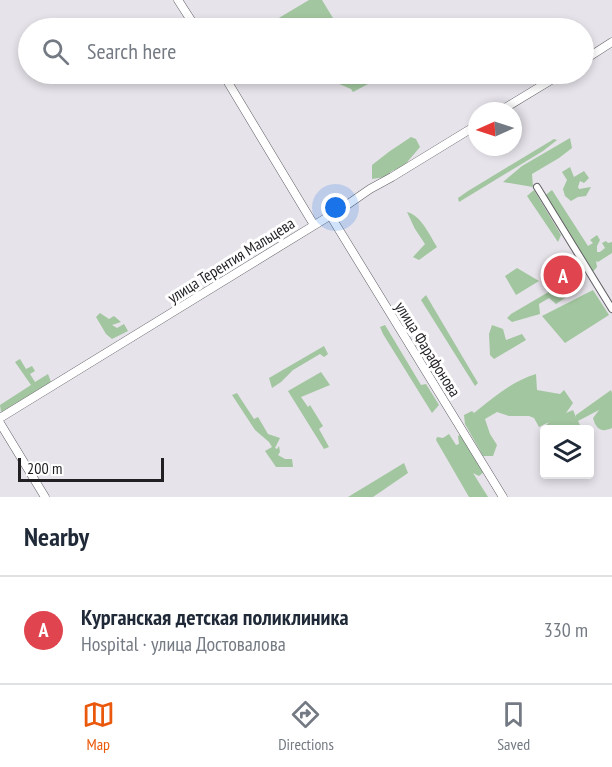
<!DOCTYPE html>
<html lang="en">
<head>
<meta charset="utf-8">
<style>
	:root { --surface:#fff; --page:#f6f6f7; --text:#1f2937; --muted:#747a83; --line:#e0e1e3; --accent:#ea580c }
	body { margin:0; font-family:"PT Sans Narrow",sans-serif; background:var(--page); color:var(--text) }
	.controls { position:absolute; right:18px; bottom:18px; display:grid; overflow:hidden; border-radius:6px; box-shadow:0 3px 9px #0003 }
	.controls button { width:54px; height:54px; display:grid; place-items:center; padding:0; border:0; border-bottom:2px solid var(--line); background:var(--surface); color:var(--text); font:30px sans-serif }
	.compass { position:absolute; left:468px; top:102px; width:54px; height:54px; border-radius:50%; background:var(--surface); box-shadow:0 3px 9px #0003; rotate:267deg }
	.scale { position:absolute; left:18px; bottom:15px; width:146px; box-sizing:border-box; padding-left:6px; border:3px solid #211f22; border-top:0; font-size:16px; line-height:21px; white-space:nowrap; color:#211f22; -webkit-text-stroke:4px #fff; paint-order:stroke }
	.you { position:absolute; left:336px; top:208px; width:21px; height:21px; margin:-15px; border:4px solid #fff; border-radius:50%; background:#1a73e8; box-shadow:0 0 0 9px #1a73e833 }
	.badge { display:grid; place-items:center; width:39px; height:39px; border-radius:50%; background:var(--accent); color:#fff; font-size:20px; font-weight:700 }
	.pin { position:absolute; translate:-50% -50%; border:3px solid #fff; box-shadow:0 2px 6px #0006 }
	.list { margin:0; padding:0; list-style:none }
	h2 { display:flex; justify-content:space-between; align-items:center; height:78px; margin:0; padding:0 24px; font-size:26px }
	h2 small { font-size:20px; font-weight:400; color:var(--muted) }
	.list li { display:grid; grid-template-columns:39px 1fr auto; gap:18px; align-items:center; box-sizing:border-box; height:108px; padding:0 24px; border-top:2px solid var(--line) }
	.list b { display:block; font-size:22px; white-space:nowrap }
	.list p { margin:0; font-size:20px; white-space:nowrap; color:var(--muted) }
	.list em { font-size:20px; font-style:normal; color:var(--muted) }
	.icon { flex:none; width:33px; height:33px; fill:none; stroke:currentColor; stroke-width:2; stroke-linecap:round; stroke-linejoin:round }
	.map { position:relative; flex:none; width:612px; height:497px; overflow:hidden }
	.search { position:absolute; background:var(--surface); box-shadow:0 3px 9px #0003; left:18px; right:18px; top:18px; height:66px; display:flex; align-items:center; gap:15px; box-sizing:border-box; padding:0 21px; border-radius:33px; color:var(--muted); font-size:22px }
	.sheet { height:186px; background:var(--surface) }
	nav { display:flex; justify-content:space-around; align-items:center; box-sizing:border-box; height:84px; border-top:2px solid var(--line); background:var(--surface); font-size:16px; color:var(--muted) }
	nav a { display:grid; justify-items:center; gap:3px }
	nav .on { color:var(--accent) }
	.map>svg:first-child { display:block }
	.green { fill:#a2c69f }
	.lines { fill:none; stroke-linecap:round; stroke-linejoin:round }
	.minor-casing { stroke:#625f65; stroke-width:8 }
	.tertiary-casing { stroke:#625f65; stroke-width:9 }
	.minor { stroke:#fff; stroke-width:6 }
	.tertiary { stroke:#fff; stroke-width:8 }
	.labels { text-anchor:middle; stroke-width:6; stroke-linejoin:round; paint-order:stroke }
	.street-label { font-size:16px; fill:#211f22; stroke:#fff }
</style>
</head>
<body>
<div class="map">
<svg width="612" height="497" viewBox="0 0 612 497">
	<rect width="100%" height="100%" fill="#e6e3ea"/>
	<!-- green -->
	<g class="green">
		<path d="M309,0H322L339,28H262Z"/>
		<path d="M316,74H365L370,83L353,92L351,89Z"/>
		<path d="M411,137L416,139L420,147L403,167L392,171L385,177L372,179V165L390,151Z"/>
		<path d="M570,138L572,148L559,158L532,174L533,187L503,182L522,166Z"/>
		<path d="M554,139L557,140L543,151L459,202L458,198L468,191Z"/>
		<path d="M570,167L574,177L584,171L589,178L584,183L580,181L578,187L579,189L591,187L586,196L578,197L571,201L565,196L563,189L567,180L562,172Z"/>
		<path d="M534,190L561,235L558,242L527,196Z"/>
		<path d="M552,190L588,246L593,243L590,240L597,235L600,240L597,246V252H600L605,248L602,243L606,241L608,243L612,242V253L598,262L596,261L597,267L591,274L543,197Z"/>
		<path d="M407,212C421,215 430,236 437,247L419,260L413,257L425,244L415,229Z"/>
		<path d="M517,268L539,281L516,295L505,276Z"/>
		<path d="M569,280L575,291L556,304L549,298L539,304L540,314L512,322L507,318L511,314Z"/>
		<path d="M593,290L609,315L565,343L542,316Z"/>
		<path d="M426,295L478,383L475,386L421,300Z"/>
		<path d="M100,313L109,319L114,316L121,322L112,325L117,328L124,324L128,331L112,339L106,334L96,317Z"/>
		<path d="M385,325L421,385L426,384L439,405L432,413L383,334L380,327Z"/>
		<path d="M492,325L503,329L506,340L522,334L526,340L494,359L490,355L489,334Z"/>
		<path d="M324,346L328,354L324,357L320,354L293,370L281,382L272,388L269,378Z"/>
		<path d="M20,359L26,369L32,366L35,371L30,374L35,382L48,374L51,382L1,412L0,405L31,385L15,362Z"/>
		<path d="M321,372L330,385L301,397L308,407L310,405L323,426L319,429L329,447L324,449L288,391Z"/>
		<path d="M536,374L537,390L560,394L564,390L573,403L566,413L573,410L576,417V415L611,390L612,393V428C601,433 596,429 593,418L599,410L578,421L582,429H564L562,426L554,429L544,430V436L542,429L549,422L539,427L534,418L529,416H509L497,412L485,419L490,434L497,445L493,456H483L465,424L464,415L472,411L474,413C493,398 512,381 536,374Z"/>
		<path d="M237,393L254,419L258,417L268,434L280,438L275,448L277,449L279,446L280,452L278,455L285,459H292L293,467H276L265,451L272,447L269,442L255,430L232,395Z"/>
		<path d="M449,434L456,445L459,444L458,436L462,434L485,471L479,476L473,473L488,497H469L436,440L437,437L443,438Z"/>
		<path d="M404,463L408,473L373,497H348Z"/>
	</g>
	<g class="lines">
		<!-- minor casing -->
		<g class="minor-casing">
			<path id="minor" d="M537,187L612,309"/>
		</g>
		<!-- tertiary casing -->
		<g class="tertiary-casing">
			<g id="tertiary">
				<path d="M178,0L196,28"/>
				<path d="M584,60L612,42"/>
				<path d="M223,74L314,225"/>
				<path d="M500,111L561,74"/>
				<path d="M330,215L503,497"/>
				<path d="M0,418L344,207L370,189L392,177L477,125"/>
				<path d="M0,423L45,497"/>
			</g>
		</g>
		<!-- minor -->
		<use href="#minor" class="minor"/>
		<!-- tertiary -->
		<use href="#tertiary" class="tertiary"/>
	</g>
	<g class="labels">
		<!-- street labels -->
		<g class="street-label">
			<text transform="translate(231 260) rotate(-32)" y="6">улица Терентия Мальцева</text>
			<text transform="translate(428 349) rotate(58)" y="6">улица Фарафонова</text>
		</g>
	</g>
</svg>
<div class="controls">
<button><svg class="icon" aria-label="layers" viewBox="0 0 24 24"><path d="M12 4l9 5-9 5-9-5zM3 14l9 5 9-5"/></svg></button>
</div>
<svg class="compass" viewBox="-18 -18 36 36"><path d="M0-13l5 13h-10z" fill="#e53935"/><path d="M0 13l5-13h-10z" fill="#747a83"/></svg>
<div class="scale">200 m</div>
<div class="you"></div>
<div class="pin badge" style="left:563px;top:275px;background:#e0444e">A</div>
<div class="search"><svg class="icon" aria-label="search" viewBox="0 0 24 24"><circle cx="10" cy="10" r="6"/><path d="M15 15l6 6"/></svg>Search here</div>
</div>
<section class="sheet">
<h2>Nearby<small></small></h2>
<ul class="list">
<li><span class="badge" style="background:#e0444e">A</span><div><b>Курганская детская поликлиника</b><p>Hospital · улица Достовалова</p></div><em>330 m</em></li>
</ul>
</section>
<nav>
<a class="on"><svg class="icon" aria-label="map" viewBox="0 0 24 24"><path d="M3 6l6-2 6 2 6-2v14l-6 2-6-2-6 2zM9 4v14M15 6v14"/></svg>Map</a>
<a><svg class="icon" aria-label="directions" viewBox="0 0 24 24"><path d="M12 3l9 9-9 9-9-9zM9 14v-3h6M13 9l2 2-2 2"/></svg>Directions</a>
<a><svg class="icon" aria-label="saved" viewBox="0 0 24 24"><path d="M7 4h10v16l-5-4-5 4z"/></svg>Saved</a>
</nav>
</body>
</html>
